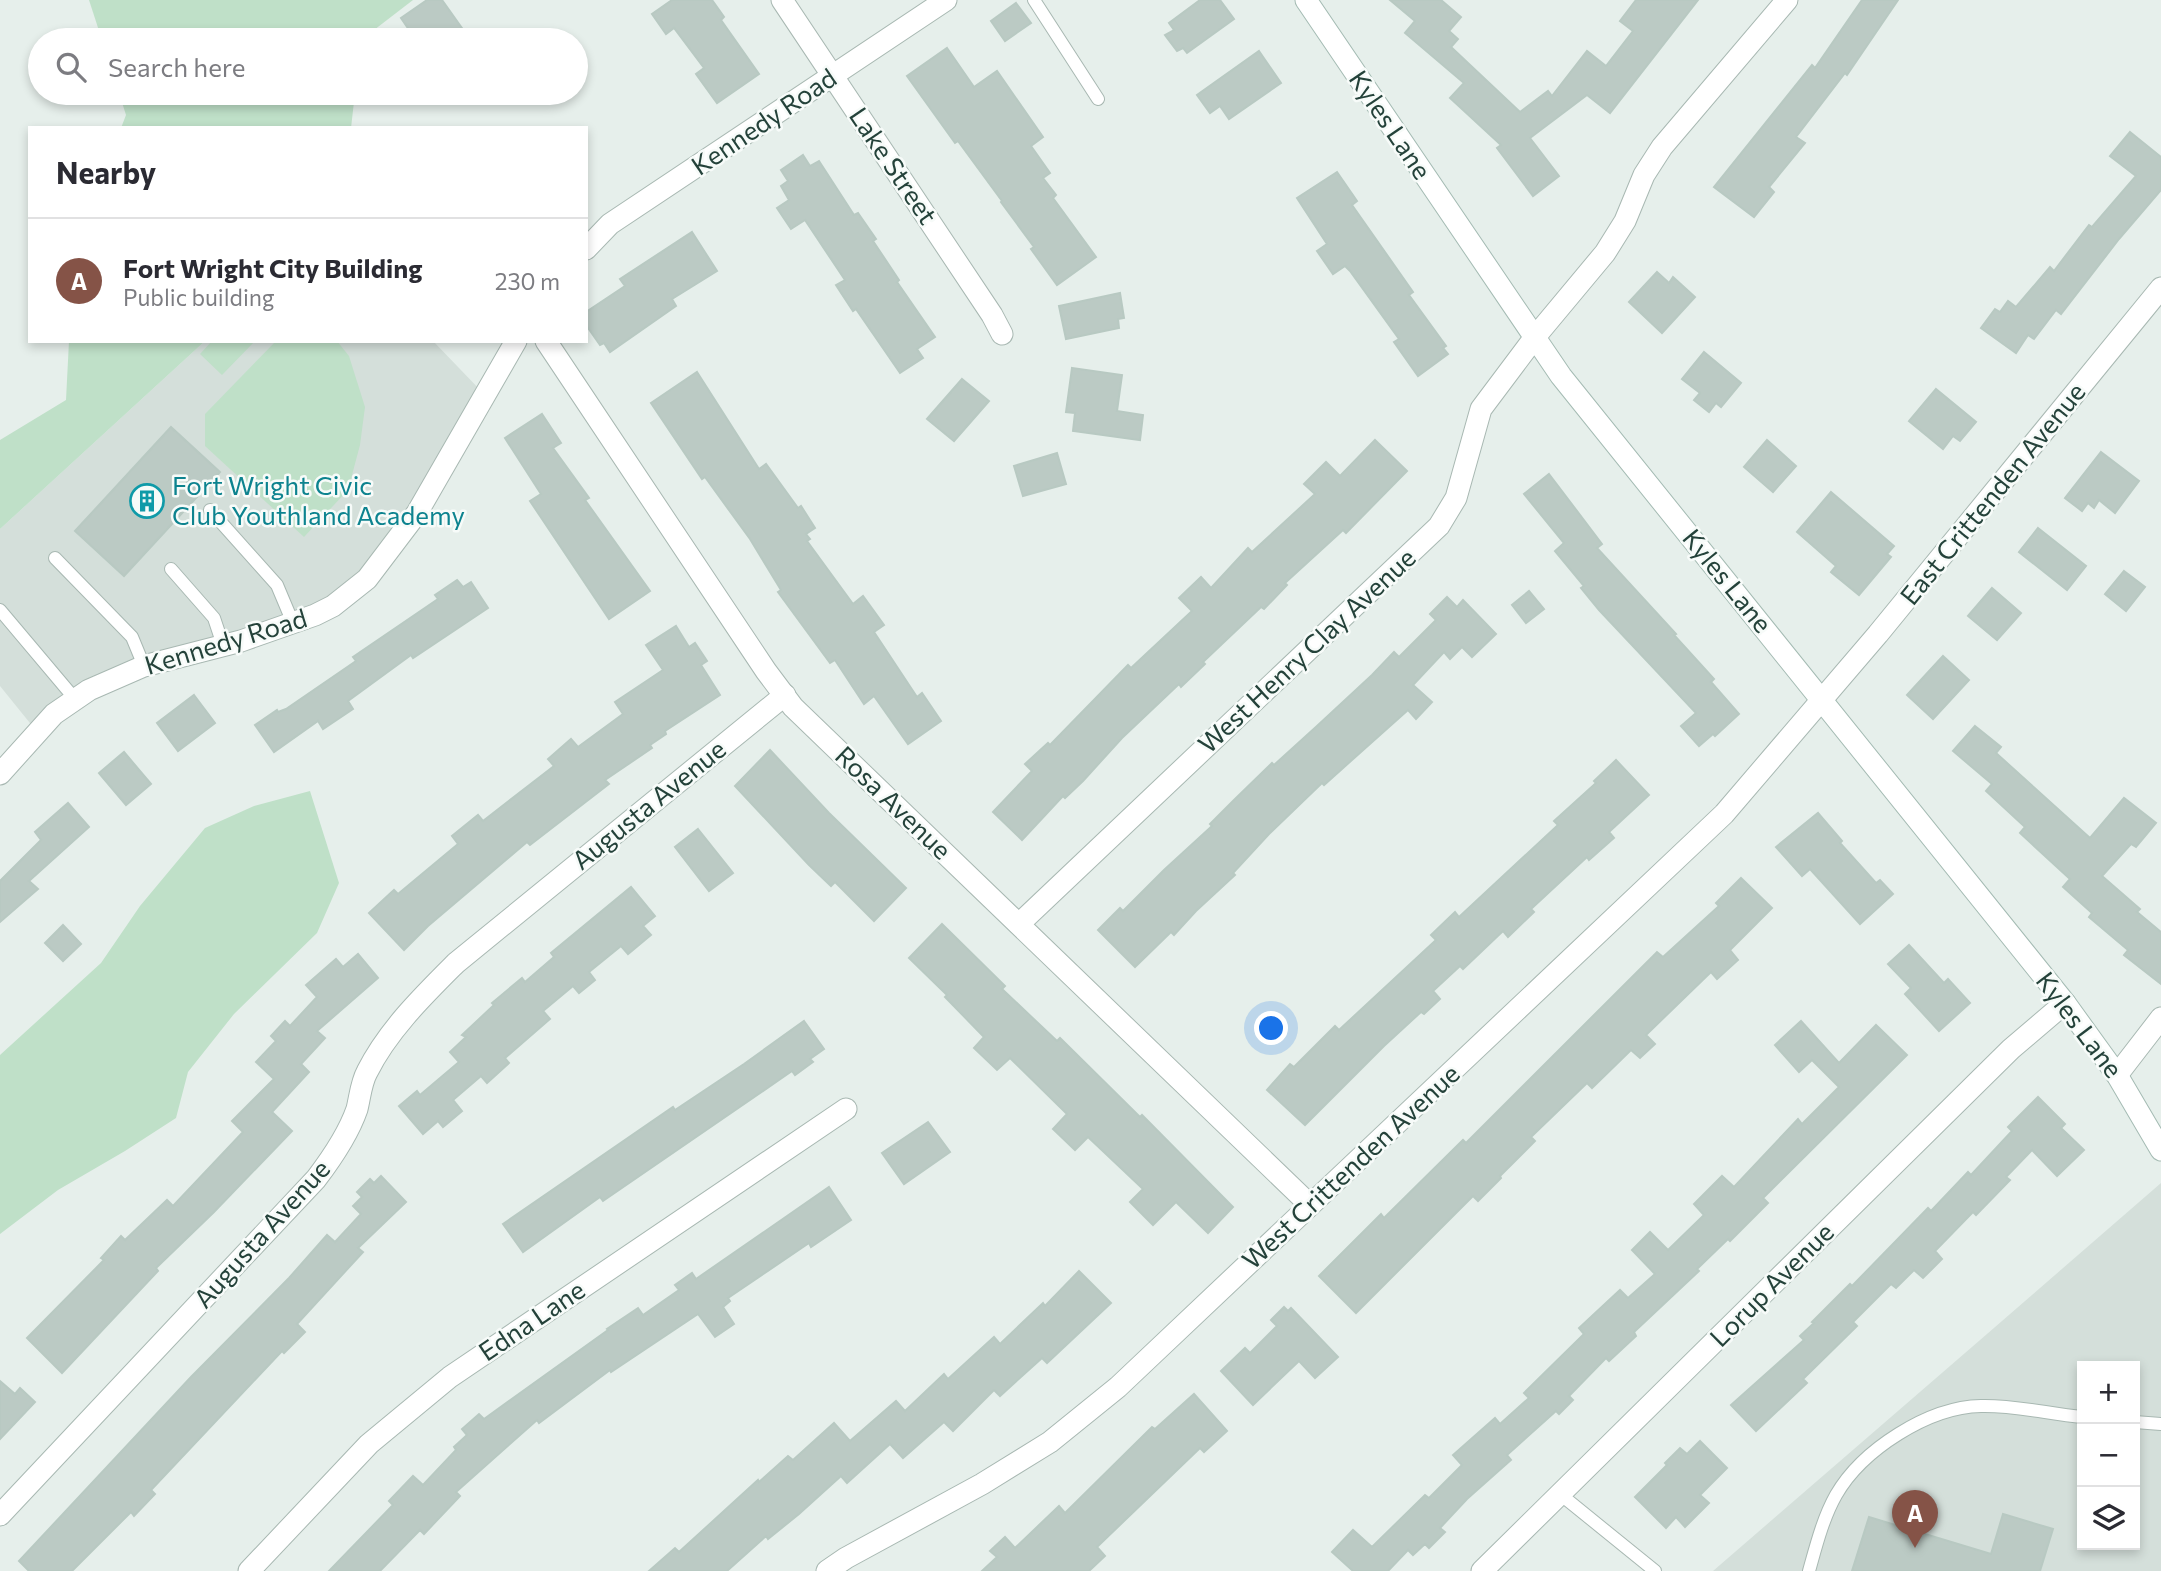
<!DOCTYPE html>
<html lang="en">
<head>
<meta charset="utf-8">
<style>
	:root { --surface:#fff; --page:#f2f2f3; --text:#2b2b33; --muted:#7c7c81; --line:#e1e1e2; --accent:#855347 }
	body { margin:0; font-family:Commissioner,sans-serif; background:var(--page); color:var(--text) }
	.controls { position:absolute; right:21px; bottom:21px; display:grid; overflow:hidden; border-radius:0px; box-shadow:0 4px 10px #0003 }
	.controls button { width:63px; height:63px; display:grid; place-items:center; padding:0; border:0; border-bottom:2px solid var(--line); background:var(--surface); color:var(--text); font:35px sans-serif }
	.you { position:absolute; left:1272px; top:1029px; width:24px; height:24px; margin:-18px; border:5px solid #fff; border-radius:50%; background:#1a73e8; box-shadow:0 0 0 10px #1a73e833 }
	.badge { display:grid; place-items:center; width:46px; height:46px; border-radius:50%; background:var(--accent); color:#fff; font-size:23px; font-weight:700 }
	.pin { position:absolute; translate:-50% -58px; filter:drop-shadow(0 2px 4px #0008) }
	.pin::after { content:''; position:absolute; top:37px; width:24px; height:21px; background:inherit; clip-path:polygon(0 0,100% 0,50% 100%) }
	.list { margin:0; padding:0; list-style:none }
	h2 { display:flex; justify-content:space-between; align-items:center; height:91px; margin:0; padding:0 28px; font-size:30px }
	h2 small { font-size:23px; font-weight:400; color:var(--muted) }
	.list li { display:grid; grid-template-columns:46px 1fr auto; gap:21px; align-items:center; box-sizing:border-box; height:126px; padding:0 28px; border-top:2px solid var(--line) }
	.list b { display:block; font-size:26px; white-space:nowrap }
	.list p { margin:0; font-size:23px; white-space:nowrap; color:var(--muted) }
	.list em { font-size:23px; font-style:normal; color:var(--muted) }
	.icon { flex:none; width:38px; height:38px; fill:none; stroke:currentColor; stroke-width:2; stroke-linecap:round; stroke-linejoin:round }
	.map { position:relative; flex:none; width:2161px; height:1571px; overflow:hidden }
	.search { position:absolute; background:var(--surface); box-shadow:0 4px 10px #0003; left:28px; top:28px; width:560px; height:77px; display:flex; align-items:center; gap:18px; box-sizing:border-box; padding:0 24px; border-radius:38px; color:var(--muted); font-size:26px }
	.panel { position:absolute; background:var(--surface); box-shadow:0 4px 10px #0003; left:28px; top:126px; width:560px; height:217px; border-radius:0px }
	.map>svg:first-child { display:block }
	.built { fill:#d4dfda; fill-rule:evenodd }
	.green { fill:#bfe0c8 }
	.building { fill:#bbcac4; stroke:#b8c9c2; stroke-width:2 }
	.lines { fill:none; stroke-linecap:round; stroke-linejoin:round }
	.lane-casing { stroke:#a8b8b2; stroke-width:14 }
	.street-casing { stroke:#a8b8b2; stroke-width:23 }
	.secondary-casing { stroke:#a4bbb3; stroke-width:23 }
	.lane { stroke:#fff; stroke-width:12 }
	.street { stroke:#fff; stroke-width:21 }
	.secondary { stroke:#fff; stroke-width:21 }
	.labels { text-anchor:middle; stroke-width:5; stroke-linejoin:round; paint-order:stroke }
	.street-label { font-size:26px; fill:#24423a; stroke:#f7fbf9 }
	.culture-label { font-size:26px; fill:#0d838f; stroke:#f7fbf9; text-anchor:start }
</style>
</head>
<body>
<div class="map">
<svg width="2161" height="1571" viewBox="0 0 2161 1571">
	<rect width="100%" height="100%" fill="#e6efeb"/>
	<!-- built -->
	<g class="built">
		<path d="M205,341H433L484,394L448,463L333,606L144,666L38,733L0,686V529Z"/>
		<path d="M2161,1183V1571H1713L2002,1321ZM2082,1366H2135V1545H2082Z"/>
	</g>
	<!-- green -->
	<g class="green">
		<path d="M89,0H413L361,40H102Z"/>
		<path d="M119,93H355L351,128H121L126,115Z"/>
		<path d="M69,341H205L0,529V440L66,400Z"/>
		<path d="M212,341H255L222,375L200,354Z"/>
		<path d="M276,341H337L349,356L365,407L360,445L348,490L304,537L205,446V414Z"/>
		<path d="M310,791L339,883L317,933L234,1014L188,1072L176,1118L125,1151L58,1190L0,1234V1055L101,963L140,906L205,828L254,806Z"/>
	</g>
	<!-- building -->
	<g class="building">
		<path d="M427,0H442L464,31L451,40H416L401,18Z"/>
		<path d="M672,0H712L724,17L721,20L759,74L717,103L696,74L704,68L674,28L666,34L652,14Z"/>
		<path d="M1200,0H1220L1234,19L1187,53L1183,48L1177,51L1165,35L1174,30L1169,23Z"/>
		<path d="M1390,0H1441L1461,17L1449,31L1458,39L1451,47L1520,112L1548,91L1552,96L1587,51L1606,66L1633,31L1620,21L1636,0H1698L1610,113L1587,95L1530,138L1559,176L1533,196L1497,148L1501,145L1450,98L1464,83L1405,33L1415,21Z"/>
		<path d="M1862,0H1898L1847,75L1845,73L1796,137L1805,143L1769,187L1774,192L1754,217L1714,187L1812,65L1815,68Z"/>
		<path d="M1016,3L1031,23L1005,41L991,21Z"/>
		<path d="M947,48L974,87L997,71L1043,137L1031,146L1050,173L1043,178L1056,195L1053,198L1096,257L1057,285L1031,249L1034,247L1001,202L1002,201L958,141L955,143L907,76Z"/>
		<path d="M1259,51L1281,83L1229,119L1220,106L1210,113L1197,95Z"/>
		<path d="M2130,132L2161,157V190L2119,239L2061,314L2056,310L2034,339L2028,335L2016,353L1981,328L1995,309L2000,312L2008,301L2016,307L2050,267L2054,271L2089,225L2092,227L2136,176L2110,156Z"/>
		<path d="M803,155L810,166L819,161L854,215L858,213L876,239L873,241L899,280L897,282L935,337L917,349L923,358L900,373L856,309L853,311L836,285L845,280L805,220L791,229L777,208L789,200L781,186L788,181L781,170Z"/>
		<path d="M1337,172L1357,201L1352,205L1413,292L1409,295L1446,346L1443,348L1448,354L1418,376L1394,342L1399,339L1350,271L1345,266L1333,274L1317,251L1327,244L1297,198Z"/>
		<path d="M692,232L717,271L672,299L676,306L610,352L604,343L600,345L586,325V312L625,286L620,279Z"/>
		<path d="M1657,272L1669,283L1673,277L1695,297L1662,333L1629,302Z"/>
		<path d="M1120,293L1124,318L1118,319L1119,328L1066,339L1059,306Z"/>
		<path d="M1704,352L1741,383L1721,407L1716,403L1709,412L1694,400L1700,393L1682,379Z"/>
		<path d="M1072,368L1122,375L1117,411L1143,415L1140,440L1073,431L1075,413L1066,412Z"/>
		<path d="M697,372L759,469L766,464L798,508L801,506L815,528L806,534L810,539L807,541L853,604L863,596L884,625L874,632L917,697L922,693L941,721L908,744L874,696L864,704L835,660L830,663L778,592L781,590L750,539L705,477L702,479L651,403Z"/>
		<path d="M962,379L989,401L954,441L927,419Z"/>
		<path d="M1936,389L1976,422L1960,441L1953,436L1943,449L1909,421Z"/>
		<path d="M542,414L561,443L553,448L589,498L585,500L650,591L609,619L530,501L541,494L505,438Z"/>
		<path d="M171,427L220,472L124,576L75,531Z"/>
		<path d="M1375,440L1407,471L1346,533L1343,530L1285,583L1287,585L1264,609L1261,607L1203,662L1205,664L1181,687L1179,684L1122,738L1083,781L1065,798L1063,796L1022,840L993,812L1032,771L1025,764L1048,743L1050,745L1128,665L1131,668L1192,611L1179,598L1201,577L1211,588L1248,548L1252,552L1315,494L1304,484L1326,462L1340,476Z"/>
		<path d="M1767,440L1796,466L1773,492L1744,467Z"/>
		<path d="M2101,452L2139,481L2115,513L2099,500L2094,508L2088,503L2082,511L2065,498Z"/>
		<path d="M1057,453L1066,484L1023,496L1014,466Z"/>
		<path d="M1549,474L1602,544L1597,548L1676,634L1674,635L1714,679L1711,682L1739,714L1715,736L1713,734L1699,746L1681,726L1696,713L1599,610L1581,588L1584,586L1555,551L1564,543L1524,494Z"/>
		<path d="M1831,492L1894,546L1887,554L1891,557L1859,595L1831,572L1836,566L1797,532Z"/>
		<path d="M2038,528L2086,566L2067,590L2019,552Z"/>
		<path d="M2124,571L2145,587L2126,611L2105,594Z"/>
		<path d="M457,580L463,587L471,582L488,608L413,658L411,655L348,701L353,709L323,729L318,721L274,752L255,725L277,710L278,712L286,709L356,661L353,657L438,599L435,595Z"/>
		<path d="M1992,588L2021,613L1997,640L1968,616Z"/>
		<path d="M1529,591L1544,609L1526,623L1512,605Z"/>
		<path d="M1447,597L1457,607L1463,600L1496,634L1472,657L1462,647L1450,659L1444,652L1413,685L1432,702L1416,719L1408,710L1324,785L1322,783L1269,834L1233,873L1235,875L1196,911L1174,935L1171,932L1135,967L1098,930L1120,908L1123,911L1164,870L1212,826L1210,824L1234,800L1272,763L1274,765L1317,726L1372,675L1394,652L1399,657L1436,620L1430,614Z"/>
		<path d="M676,626L689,647L695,643L707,661L701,665L720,695L665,731L666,734L650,745L652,748L605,780L609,784L530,845L527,842L428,926L404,950L369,913L394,890L398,894L458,844L452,836L478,815L483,821L554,766L548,759L571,739L578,747L623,714L615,702L663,670L646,645Z"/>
		<path d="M1943,656L1969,680L1933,719L1907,695Z"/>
		<path d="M194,695L215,723L178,751L157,723Z"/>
		<path d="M1975,726L2001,747L1996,753L2090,838L2124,798L2156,823L2136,847L2131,844L2102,876L2140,909L2137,912L2161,932V984L2124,955L2128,950L2089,917L2092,913L2063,887L2070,879L2020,833L2025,827L1986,791L1992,784L1953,751Z"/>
		<path d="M770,750L829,813L906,888L874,921L835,882L831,886L809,865L735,786Z"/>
		<path d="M124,752L151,784L126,805L99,773Z"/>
		<path d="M1616,760L1649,795L1609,832L1614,838L1589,860L1587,857L1531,909L1534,912L1508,937L1503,931L1463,969L1460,966L1433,991L1440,999L1424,1014L1421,1012L1384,1046L1305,1125L1267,1090L1290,1064L1294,1067L1335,1026L1339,1030L1436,940L1431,935L1455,912L1459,917L1558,825L1554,821L1596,783L1594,781Z"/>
		<path d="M68,803L89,827L29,881L38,889L0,922V881L41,840L35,832Z"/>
		<path d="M1818,813L1842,841L1840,843L1876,883L1880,880L1893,894L1860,924L1810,869L1802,876L1776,847Z"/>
		<path d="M698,829L733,873L709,891L675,847Z"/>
		<path d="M1741,878L1772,908L1730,950L1738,960L1717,979L1711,972L1646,1035L1655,1044L1640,1058L1631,1050L1592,1088L1587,1083L1531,1137L1535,1141L1500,1176L1501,1178L1478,1201L1473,1196L1356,1313L1319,1276L1381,1214L1384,1218L1463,1140L1466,1143L1657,952L1663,957L1719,906L1716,903Z"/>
		<path d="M631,887L655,916L643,926L651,935L628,954L621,946L589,972L595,980L579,993L573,986L543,1011L550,1019L505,1058L509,1063L487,1083L481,1076L453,1100L462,1111L443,1127L438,1121L423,1134L399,1106L417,1091L420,1095L459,1062L450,1052L466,1037L462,1035L494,1005L492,1003L522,978L525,982L554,957L551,953Z"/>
		<path d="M942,924L1005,986L1002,989L1057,1041L1060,1038L1140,1117L1142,1115L1233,1207L1208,1233L1176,1202L1153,1225L1130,1202L1143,1189L1088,1137L1075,1150L1053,1129L1067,1114L1010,1058L997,1070L974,1048L984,1037L945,997L947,995L909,958Z"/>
		<path d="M63,925L81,944L63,961L45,943Z"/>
		<path d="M1909,945L1944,983L1948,979L1970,1003L1939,1031L1905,994L1911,988L1888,964Z"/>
		<path d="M358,954L378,978L317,1031L325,1038L301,1064L309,1072L272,1112L292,1131L214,1212L156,1268L158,1271L62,1373L27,1338L104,1260L101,1258L121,1236L125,1240L167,1200L173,1206L243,1132L232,1121L274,1079L256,1062L276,1041L271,1036L285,1021L290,1026L317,997L306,985L336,959L343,967Z"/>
		<path d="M804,1021L824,1049L810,1059L813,1062L795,1075L792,1071L779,1080L603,1201L600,1197L523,1252L503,1224L673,1107L675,1110L744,1064Z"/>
		<path d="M1801,1021L1839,1063L1876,1025L1907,1055L1763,1198L1768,1203L1730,1241L1728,1239L1697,1269L1699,1271L1634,1332L1636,1336L1609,1361L1606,1358L1569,1396L1573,1400L1559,1414L1556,1411L1507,1455L1511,1460L1467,1499L1440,1528L1445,1532L1429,1548L1425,1544L1413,1555L1408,1550L1388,1571H1353L1332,1552L1353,1530L1372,1547L1425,1495L1429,1498L1462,1465L1453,1455L1495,1418L1500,1424L1529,1398L1524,1393L1584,1334L1579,1328L1620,1290L1628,1298L1655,1274L1632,1250L1650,1232L1668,1250L1704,1215L1694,1204L1722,1176L1734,1187L1798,1119L1802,1124L1839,1087L1812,1060L1799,1072L1775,1045Z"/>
		<path d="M2038,1097L2065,1124L2061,1128L2084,1150L2057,1176L2032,1150L2006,1177L2010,1180L1976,1215L1973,1212L1935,1251L1942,1259L1923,1278L1914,1270L1896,1288L1891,1284L1853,1322L1857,1326L1803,1379L1807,1383L1756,1431L1731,1405L1804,1340L1800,1336L1814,1323L1812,1322L1850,1284L1852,1286L1928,1208L1931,1211L1968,1172L1971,1175L2012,1131L2008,1127Z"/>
		<path d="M928,1122L950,1152L904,1184L882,1153Z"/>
		<path d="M381,1176L406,1202L358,1248L363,1252L297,1324L305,1332L284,1353L282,1351L151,1490L155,1494L134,1516L131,1512L72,1571H29L19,1561L191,1377L289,1278L327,1235L335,1242L361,1214L353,1206L362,1197L357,1192L370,1179L374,1183Z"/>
		<path d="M829,1187L851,1220L811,1247L809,1243L728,1298L730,1301L723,1307L734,1324L715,1337L698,1314L611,1372L610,1370L539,1423L537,1420L456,1492L460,1496L424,1534L420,1530L380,1571H329L393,1505L389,1501L413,1476L423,1485L456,1450L454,1447L467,1435L462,1429L479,1414L484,1419L608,1330L607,1329L638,1308L643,1315L679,1290L675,1285L692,1273L696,1279Z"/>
		<path d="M1079,1271L1111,1303L1047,1363L1042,1358L1000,1396L994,1390L953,1431L944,1422L903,1458L890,1444L847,1483L841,1476L799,1514L768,1539L766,1536L727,1571H649L675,1548L679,1552L758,1480L759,1482L788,1456L793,1460L834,1423L850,1441L896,1401L905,1411L944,1374L948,1379L994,1337L1000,1344L1043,1303L1045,1306Z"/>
		<path d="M1284,1307L1288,1311L1291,1308L1338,1357L1315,1378L1299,1361L1253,1405L1221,1371L1245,1348L1250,1353L1277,1326L1271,1320Z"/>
		<path d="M0,1381L15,1394L20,1388L35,1402L0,1439Z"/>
		<path d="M1194,1394L1227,1431L1204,1452L1200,1448L1097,1547L1105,1556L1089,1571H982L997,1557L990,1551L1005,1537L1015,1548L1059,1506L1065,1513L1152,1427L1155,1429Z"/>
		<path d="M1700,1441L1727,1468L1700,1495L1709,1503L1685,1527L1676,1517L1666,1528L1635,1497L1667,1465L1665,1463L1680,1448L1687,1454Z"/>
		<path d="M2003,1514L2053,1529L2040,1571H1852L1869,1517L1991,1554Z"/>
	</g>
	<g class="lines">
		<!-- lane casing -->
		<g class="lane-casing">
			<g id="lane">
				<path d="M1034,0L1098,99"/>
				<path d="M210,510L277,585L293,623"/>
				<path d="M55,558L132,637L144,666"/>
				<path d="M171,569L214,618L223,645"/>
				<path d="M0,610L75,699"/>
				<path d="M2135,1422L2161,1424"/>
				<path d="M1560,1494L1655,1571"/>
				<path d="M1809,1571C1816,1546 1823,1518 1836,1495C1862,1450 1928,1407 1981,1406C2015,1405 2049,1414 2082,1417"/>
			</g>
		</g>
		<!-- street casing -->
		<g class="street-casing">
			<g id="street">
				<path d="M782,0L992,315L1002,334"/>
				<path d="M586,249L610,224L946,0"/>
				<path d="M546,341L766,671L793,707L1310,1205"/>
				<path d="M0,774L54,714L89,690L144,666L241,641L315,615L333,606L367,579L417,513L516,341"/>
				<path d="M1019,924L1439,526L1456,498L1481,409L1535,337L1605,253L1625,221L1644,175L1662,147L1787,0"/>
				<path d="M2117,1075L2161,1018"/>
				<path d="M0,1515L316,1179C332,1158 348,1135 357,1109C360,1097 361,1083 367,1072C388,1030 424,995 456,963L785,695"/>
				<path d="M249,1571L369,1444L450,1377L846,1109"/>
				<path d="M827,1571L846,1558L982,1484L1050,1442L1118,1387L1724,814L1878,634L2161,288"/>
				<path d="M1482,1571L2011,1049L2065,1003"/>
			</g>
		</g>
		<!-- secondary casing -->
		<g class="secondary-casing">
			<path id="secondary" d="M1306,0L1561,376L2065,1003L2117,1075L2161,1150"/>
		</g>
		<!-- lane -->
		<use href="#lane" class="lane"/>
		<!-- street -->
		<use href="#street" class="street"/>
		<!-- secondary -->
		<use href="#secondary" class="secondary"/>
	</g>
	<!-- icons -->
	<defs>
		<g id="building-ring" transform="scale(1.75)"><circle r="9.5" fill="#f7fbf9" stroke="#0f9aa8" stroke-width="1.5"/><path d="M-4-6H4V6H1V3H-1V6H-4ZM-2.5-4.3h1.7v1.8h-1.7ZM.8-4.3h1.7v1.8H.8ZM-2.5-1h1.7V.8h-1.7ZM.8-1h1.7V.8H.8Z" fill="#0f9aa8"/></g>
	</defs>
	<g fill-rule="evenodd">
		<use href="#building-ring" x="147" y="501"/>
	</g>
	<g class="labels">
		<!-- street labels -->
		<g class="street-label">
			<text transform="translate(764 122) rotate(-34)" y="9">Kennedy Road</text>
			<text transform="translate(1390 125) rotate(56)" y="9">Kyles Lane</text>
			<text transform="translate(893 166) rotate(56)" y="9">Lake Street</text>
			<text transform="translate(1993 494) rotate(-51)" y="9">East Crittenden Avenue</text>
			<text transform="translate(1727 581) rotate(51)" y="9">Kyles Lane</text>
			<text transform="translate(226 642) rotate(-17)" y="9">Kennedy Road</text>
			<text transform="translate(1307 651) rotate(-43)" y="9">West Henry Clay Avenue</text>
			<text transform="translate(893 803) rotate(44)" y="9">Rosa Avenue</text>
			<text transform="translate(649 805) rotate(-39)" y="9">Augusta Avenue</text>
			<text transform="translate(2079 1025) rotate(53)" y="9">Kyles Lane</text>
			<text transform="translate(1351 1167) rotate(-43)" y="9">West Crittenden Avenue</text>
			<text transform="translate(262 1234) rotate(-48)" y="9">Augusta Avenue</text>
			<text transform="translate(1772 1285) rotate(-45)" y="9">Lorup Avenue</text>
			<text transform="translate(532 1321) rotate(-34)" y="9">Edna Lane</text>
		</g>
		<!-- culture labels -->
		<g class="culture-label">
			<text x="172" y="495">Fort Wright Civic<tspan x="172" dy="30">Club Youthland Academy</tspan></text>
		</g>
	</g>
</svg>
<div class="controls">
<button>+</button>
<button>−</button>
<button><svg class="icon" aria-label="layers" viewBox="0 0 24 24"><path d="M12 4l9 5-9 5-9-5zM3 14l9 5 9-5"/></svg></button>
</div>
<div class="you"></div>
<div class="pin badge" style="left:1915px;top:1548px">A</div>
<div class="search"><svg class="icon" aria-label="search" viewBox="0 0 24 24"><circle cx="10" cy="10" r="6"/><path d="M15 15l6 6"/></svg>Search here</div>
<section class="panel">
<h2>Nearby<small></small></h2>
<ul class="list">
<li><span class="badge">A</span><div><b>Fort Wright City Building</b><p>Public building</p></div><em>230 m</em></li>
</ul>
</section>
</div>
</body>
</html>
